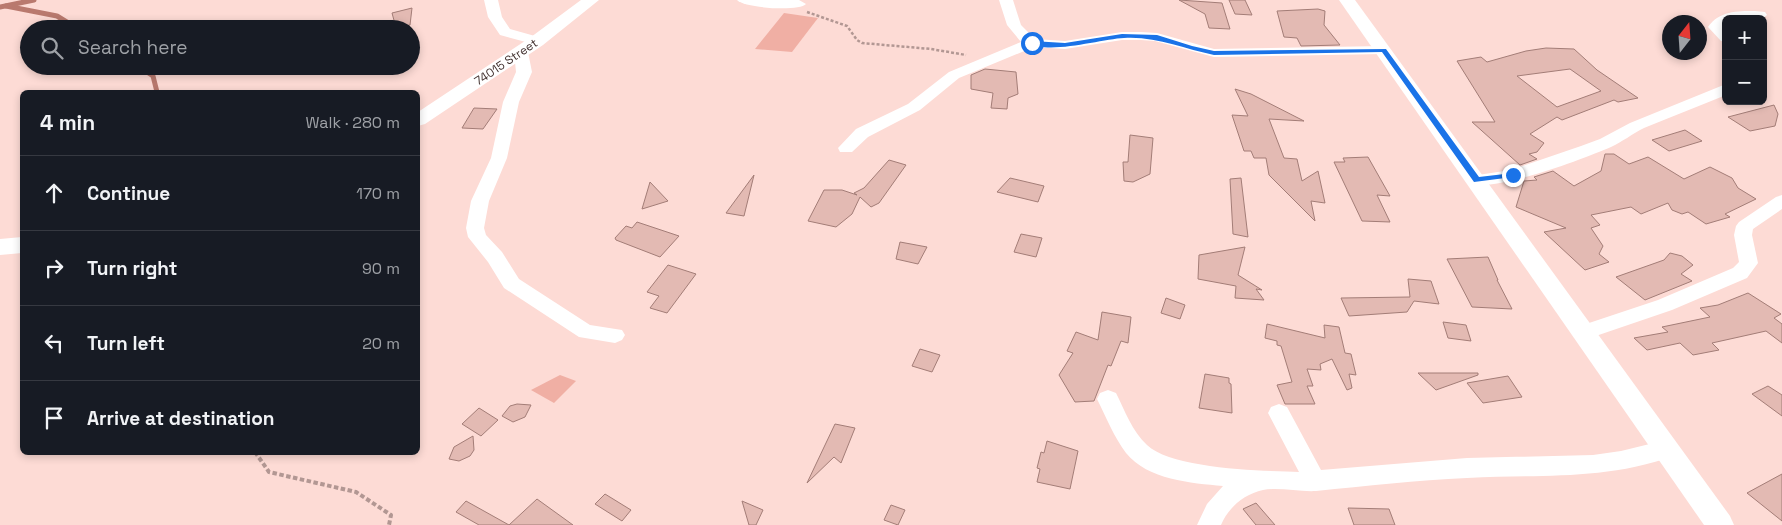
<!DOCTYPE html>
<html lang="en">
<head>
<meta charset="utf-8">
<style>
	:root { --surface:#171b24; --page:#20242c; --text:#f1f3f6; --muted:#9ea1a6; --line:#363941 }
	body { margin:0; font-family:"Space Grotesk",sans-serif; background:var(--page); color:var(--text) }
	.controls { position:absolute; right:15px; top:15px; display:grid; overflow:hidden; border-radius:8px; box-shadow:0 2px 8px #0003 }
	.controls button { width:45px; height:45px; display:grid; place-items:center; padding:0; border:0; border-bottom:1px solid var(--line); background:var(--surface); color:var(--text); font:25px sans-serif }
	.compass { position:absolute; left:1662px; top:15px; width:45px; height:45px; border-radius:50%; background:var(--surface); box-shadow:0 2px 8px #0003; rotate:17deg }
	.stop { position:absolute; width:15px; height:15px; margin:-11px; border:4px solid #1a73e8; border-radius:50%; background:#fff }
	.stop.end { background:#1a73e8; border-color:#fff; box-shadow:0 1px 5px #0008 }
	.list { margin:0; padding:0; list-style:none }
	h2 { display:flex; justify-content:space-between; align-items:center; height:65px; margin:0; padding:0 20px; font-size:21px }
	h2 small { font-size:16px; font-weight:400; color:var(--muted) }
	.list li { display:grid; grid-template-columns:32px 1fr auto; gap:15px; align-items:center; box-sizing:border-box; height:75px; padding:0 20px; border-top:1px solid var(--line) }
	.list b { display:block; font-size:19px; white-space:nowrap }
	.list em { font-size:16px; font-style:normal; color:var(--muted) }
	.icon { flex:none; width:28px; height:28px; fill:none; stroke:currentColor; stroke-width:2; stroke-linecap:round; stroke-linejoin:round }
	.map { position:relative; flex:none; width:1782px; height:525px; overflow:hidden }
	.search { position:absolute; background:var(--surface); box-shadow:0 2px 8px #0003; left:20px; top:20px; width:400px; height:55px; display:flex; align-items:center; gap:12px; box-sizing:border-box; padding:0 18px; border-radius:28px; color:var(--muted); font-size:19px }
	.panel { position:absolute; background:var(--surface); box-shadow:0 2px 8px #0003; left:20px; top:90px; width:400px; height:365px; border-radius:8px }
	.map>svg:first-child { display:block }
	.green { fill:#f0afa4 }
	.lines { fill:none; stroke-linecap:round; stroke-linejoin:round }
	.stream { stroke:#b9796e; stroke-width:5 }
	.building { fill:#e3bab3; stroke:#a37d77; fill-rule:evenodd }
	.path-far1 { stroke:#b29793; stroke-width:2.5; stroke-dasharray:3 2; stroke-linecap:butt }
	.path { stroke:#b29793; stroke-width:4; stroke-dasharray:4.5 2.5; stroke-linecap:butt }
	.minor { fill:#fff; fill-rule:evenodd }
	.tertiary { fill:#fff; fill-rule:evenodd }
	.route { fill:#1a73e8 }
	.labels { text-anchor:middle; stroke-width:4; stroke-linejoin:round; paint-order:stroke }
	.far-street-label { font-size:12px; fill:#41302e; stroke:#fff }
</style>
</head>
<body>
<div class="map">
<svg width="1782" height="525" viewBox="0 0 1782 525">
	<rect width="100%" height="100%" fill="#fddbd5"/>
	<!-- green -->
	<g class="green">
		<path d="M784,13L818,18L792,52L755,49Z"/>
		<path d="M560,375L576,381L554,403L531,390Z"/>
	</g>
	<g class="lines">
		<!-- stream -->
		<g class="stream">
			<path d="M6,6L57,16L78,29"/>
			<path d="M0,7L34,0"/>
			<path d="M138,66L153,76L157,92"/>
		</g>
	</g>
	<!-- building -->
	<g class="building">
		<path d="M1179,0L1222,3L1230,29L1209,28L1205,14Z"/>
		<path d="M1229,0H1245L1252,15L1235,14Z"/>
		<path d="M412,8L410,25L402,27L395,24L392,13Z"/>
		<path d="M1318,9L1325,11L1324,25L1340,45L1301,46L1297,38L1284,37L1277,11Z"/>
		<path d="M1546,48L1574,49L1597,70L1638,98L1618,102L1614,100L1562,120L1557,117L1530,134L1544,143L1537,152L1529,154L1537,159L1520,165L1472,122H1495L1457,61L1481,57L1487,62L1526,51ZM1570,69L1601,91L1557,107L1517,76Z"/>
		<path d="M985,69L1016,72L1018,94L1008,98L1007,109L991,108L993,93L971,89V75Z"/>
		<path d="M1235,89L1251,94L1304,121L1269,119L1284,158L1297,159L1302,181L1318,171L1325,203L1311,201L1315,221L1269,175L1266,158H1254L1251,151H1244L1232,115L1248,116Z"/>
		<path d="M1774,105L1778,114L1775,126L1750,131L1728,117Z"/>
		<path d="M474,108L497,109L483,129L462,128Z"/>
		<path d="M1685,130L1702,141L1669,151L1652,140Z"/>
		<path d="M1130,135L1153,138L1150,174L1133,182L1124,181L1123,162H1128Z"/>
		<path d="M1605,154H1614L1629,164L1648,157L1684,179L1710,167L1732,178L1738,188L1756,199L1725,214L1730,217L1706,224L1688,212L1682,214L1672,210L1668,203L1641,214L1631,207L1591,215L1600,225L1591,228L1603,246L1599,254L1609,262L1585,270L1544,232L1566,228L1516,207L1524,181L1537,180L1534,177L1553,171L1574,186L1601,171Z"/>
		<path d="M1368,157L1390,196L1377,195L1390,222L1362,221L1334,162H1345L1343,158Z"/>
		<path d="M889,160L906,165L879,203L871,207L860,197L852,214L836,227L808,221L824,190H842L857,195L854,193L864,188Z"/>
		<path d="M754,175L744,216L726,213Z"/>
		<path d="M1010,178L1044,186L1038,202L997,192Z"/>
		<path d="M1241,178L1248,237L1233,234L1230,179Z"/>
		<path d="M650,182L668,201L642,209Z"/>
		<path d="M637,222L679,236L660,257L616,240L615,238L626,226L632,228Z"/>
		<path d="M1021,234L1042,238L1036,257L1014,252Z"/>
		<path d="M900,242L927,247L918,264L896,259Z"/>
		<path d="M1245,247L1238,275L1262,290L1256,289L1264,300L1235,298L1236,286L1198,279L1199,255Z"/>
		<path d="M1670,253L1682,256L1693,265L1681,274L1692,281L1645,300L1616,277L1664,260Z"/>
		<path d="M1488,257L1498,280H1497L1512,309L1472,307L1447,259Z"/>
		<path d="M668,265L696,274L667,313L650,308L659,296L647,292Z"/>
		<path d="M1408,279L1431,281L1439,304L1414,301L1407,312L1349,316L1341,298L1410,297Z"/>
		<path d="M1748,293L1781,314L1774,318L1782,324V343L1766,331L1712,343L1719,350L1693,355L1680,343L1647,350L1634,338L1668,332L1662,327L1710,317L1700,308L1718,305Z"/>
		<path d="M1166,298L1185,305L1180,319L1161,313Z"/>
		<path d="M1102,312L1131,317L1128,343L1121,341L1111,366L1108,365L1094,401L1075,402L1059,375L1073,353L1067,351L1076,332L1098,340Z"/>
		<path d="M1443,322L1466,325L1471,341L1448,338Z"/>
		<path d="M1267,324L1325,338L1324,325L1339,327L1345,353L1351,354L1356,375L1349,374L1352,388L1347,390L1332,359L1320,364L1321,370L1307,369L1313,386H1307L1315,404H1285L1277,385L1292,382L1281,346L1277,345V341L1265,338Z"/>
		<path d="M920,349L940,355L932,372L912,366Z"/>
		<path d="M1418,373H1478V375L1436,390Z"/>
		<path d="M1205,374L1229,378V383L1231,384L1232,413L1199,408Z"/>
		<path d="M1508,376L1522,397L1483,403L1467,383Z"/>
		<path d="M1768,386L1782,395V416L1752,394Z"/>
		<path d="M517,404L531,405L525,417L513,422L502,416L510,406Z"/>
		<path d="M479,408L498,420L481,436L462,424Z"/>
		<path d="M835,424L855,428L841,463L834,457L807,483Z"/>
		<path d="M473,436L474,450L470,456L459,461L449,459L454,447Z"/>
		<path d="M1047,441L1078,451L1070,489L1037,482L1040,469L1037,468L1041,452L1044,453Z"/>
		<path d="M1782,474V521L1747,493Z"/>
		<path d="M605,494L631,510L622,521L595,504Z"/>
		<path d="M537,499L573,525H479L456,512L466,501L509,525Z"/>
		<path d="M742,501L763,510L756,525H749Z"/>
		<path d="M1256,503L1275,525H1256L1243,509Z"/>
		<path d="M891,505L905,510L898,525L884,520Z"/>
		<path d="M1348,508L1389,509L1395,525H1354Z"/>
	</g>
	<g class="lines">
		<!-- path-far1 -->
		<path class="path-far1" d="M807,12L847,26L857,40L862,43L931,49L966,55"/>
		<!-- path -->
		<path class="path" d="M255,452L269,472L356,492L391,515L389,525"/>
		<!-- minor -->
		<g class="minor">
			<path d="M484,0H498L502,17L510,29L542,38L544,41L542,44L537,45L500,35L488,17Z"/>
			<path d="M737,0H799L806,4C799,12 744,8 737,0Z"/>
			<path d="M999,0H1013L1021,25L1035,39L1065,41L1122,32H1141L1157,33L1214,49L1384,46L1391,50L1384,54L1214,57L1155,41L1141,40H1122L1065,49L1034,47L959,78L920,110L868,137L852,152H840L838,148L856,129L908,104L949,72L1021,42L1007,25Z"/>
			<path d="M1755,11L1765,12L1767,15L1762,19H1726V24L1722,26L1726,30V42L1721,41L1708,27C1719,11 1737,11 1755,11Z"/>
			<path d="M521,48L528,52L532,72L519,102L507,158L489,201L484,228L486,235L502,252L519,279L590,325L622,330L625,335L622,340L615,343L579,337L504,288L488,262L468,237L466,228L471,201L491,158L503,102L516,72L514,52Z"/>
			<path d="M1726,84V95C1699,106 1671,117 1644,128C1632,134 1622,142 1611,147C1583,159 1499,191 1471,184L1468,180L1471,176L1511,170L1581,146L1600,139L1630,123Z"/>
			<path d="M1782,195V209L1753,229L1752,235L1758,263L1747,278L1672,310L1584,340L1577,337L1574,332L1577,327L1658,300L1733,268L1739,262L1734,235L1736,226L1739,222L1776,197Z"/>
			<path d="M1108,390L1116,393C1125,411 1132,431 1147,445C1172,469 1263,471 1299,472L1268,413L1271,407L1279,404L1287,407L1321,470L1467,458L1593,455L1621,451L1666,440L1674,442L1677,449L1674,456C1602,481 1541,474 1467,478C1417,480 1366,486 1316,491C1300,492 1278,487 1263,490C1244,494 1228,508 1221,525H1197L1207,504L1223,486C1191,483 1148,480 1126,453C1114,437 1106,417 1097,399L1100,393Z"/>
		</g>
		<!-- tertiary -->
		<g class="tertiary">
			<path d="M581,0H599L543,45L425,124L418,126V112L531,37Z"/>
			<path d="M1339,0H1355L1730,516L1734,525H1704Z"/>
			<path d="M22,237V253L0,255V239Z"/>
		</g>
	</g>
	<!-- route -->
	<path class="route" d="M1122,34L1157,35L1192,46L1214,51L1386,49L1479,177L1513,173L1516,175L1513,177L1474,182L1382,52L1214,55C1184,49 1156,36 1124,38C1101,39 1049,55 1029,43L1032,41L1065,43Z"/>
	<g class="labels">
		<!-- far-street labels -->
		<g class="far-street-label">
			<text transform="translate(506 62) rotate(-34)" y="4">74015 Street</text>
		</g>
	</g>
</svg>
<div class="controls">
<button>+</button>
<button>−</button>
</div>
<svg class="compass" viewBox="-18 -18 36 36"><path d="M0-13l5 13h-10z" fill="#e53935"/><path d="M0 13l5-13h-10z" fill="#9ea1a6"/></svg>
<div class="stop" style="left:1032px;top:43px"></div>
<div class="stop end" style="left:1513px;top:175px"></div>
<div class="search"><svg class="icon" aria-label="search" viewBox="0 0 24 24"><circle cx="10" cy="10" r="6"/><path d="M15 15l6 6"/></svg>Search here</div>
<section class="panel">
<h2>4 min<small>Walk · 280 m</small></h2>
<ul class="list">
<li><svg class="icon" aria-label="ahead" viewBox="0 0 24 24"><path d="M12 20V5M6 11l6-6 6 6"/></svg><div><b>Continue</b></div><em>170 m</em></li>
<li><svg class="icon" aria-label="right" viewBox="0 0 24 24"><path d="M7 20v-9h11M14 6l5 5-5 5"/></svg><div><b>Turn right</b></div><em>90 m</em></li>
<li><svg class="icon" aria-label="left" viewBox="0 0 24 24"><path d="M17 20v-9H6M10 6l-5 5 5 5"/></svg><div><b>Turn left</b></div><em>20 m</em></li>
<li><svg class="icon" aria-label="arrive" viewBox="0 0 24 24"><path d="M6 21V4h12l-3 4 3 4H6"/></svg><div><b>Arrive at destination</b></div></li>
</ul>
</section>
</div>
</body>
</html>
